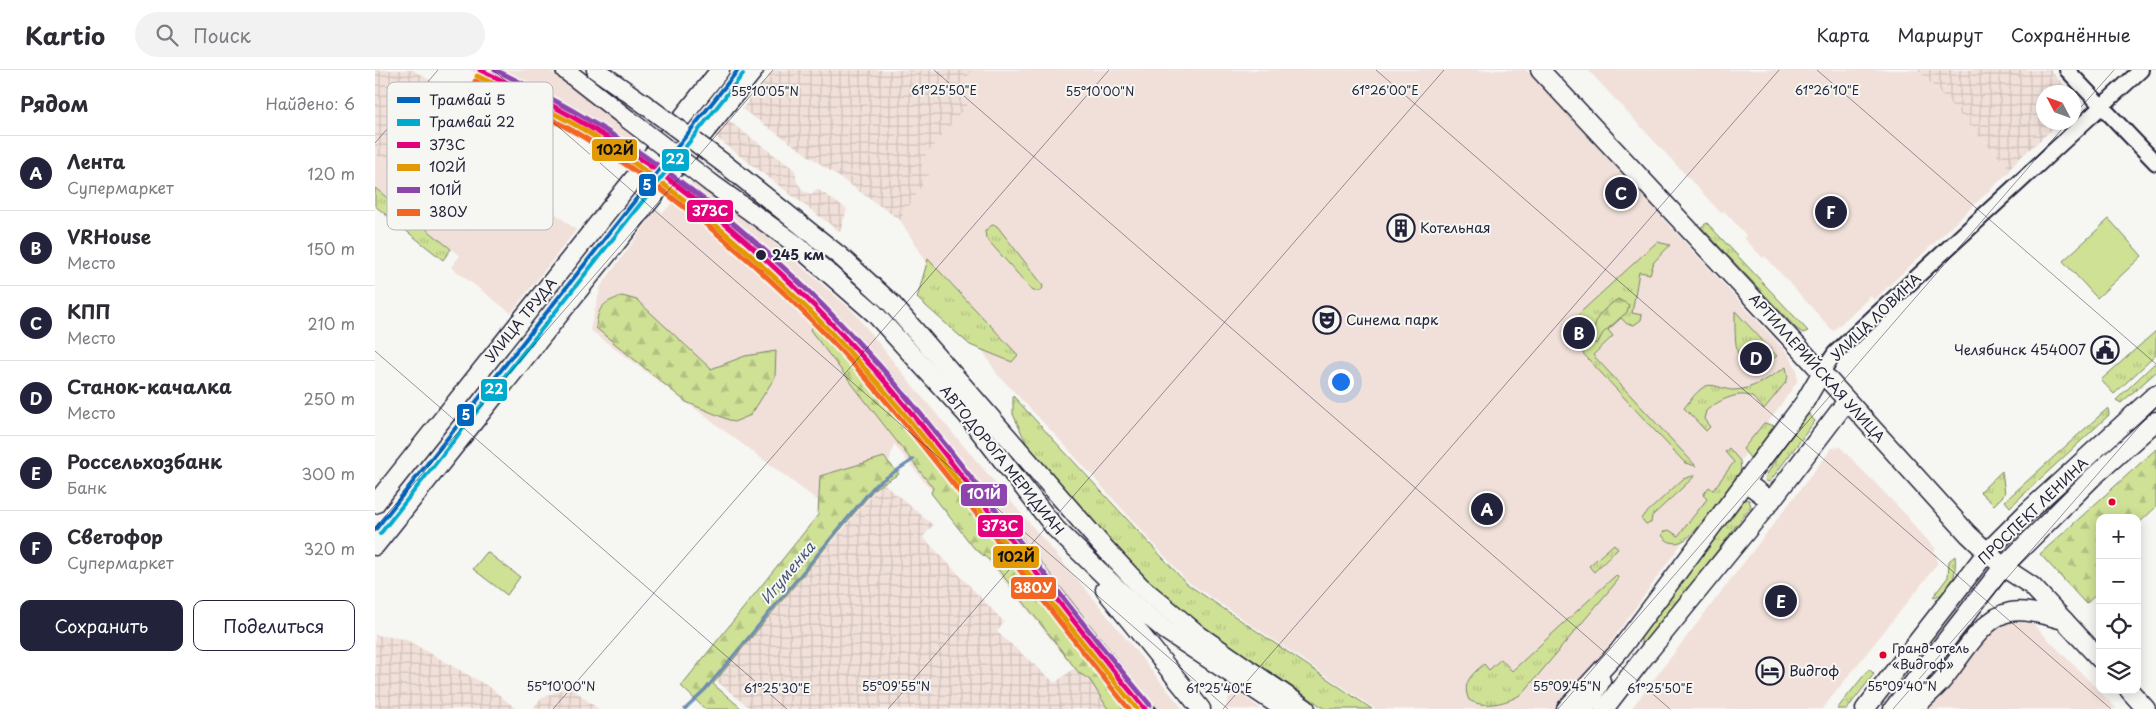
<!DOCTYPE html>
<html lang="ru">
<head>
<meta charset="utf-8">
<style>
	:root { --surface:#fff; --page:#f2f2f3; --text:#2b2b33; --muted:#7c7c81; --line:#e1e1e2; --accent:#22223b }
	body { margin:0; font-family:"Playpen Sans",sans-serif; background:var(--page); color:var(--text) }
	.controls { position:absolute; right:15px; bottom:15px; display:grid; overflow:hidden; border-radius:10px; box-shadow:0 2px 12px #0003 }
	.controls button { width:45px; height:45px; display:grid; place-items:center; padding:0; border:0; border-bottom:1px solid var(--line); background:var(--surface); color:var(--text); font:25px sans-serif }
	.compass { position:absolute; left:1661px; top:15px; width:45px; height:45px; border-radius:50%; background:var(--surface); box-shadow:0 2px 12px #0003; rotate:311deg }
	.you { position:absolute; left:965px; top:311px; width:18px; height:18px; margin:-12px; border:4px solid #fff; border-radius:50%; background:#1a73e8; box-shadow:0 0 0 8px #1a73e833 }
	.badge { display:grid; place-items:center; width:32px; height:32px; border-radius:50%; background:var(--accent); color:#fff; font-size:16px; font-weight:700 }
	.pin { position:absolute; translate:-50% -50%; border:2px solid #fff; box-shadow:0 1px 5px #0006 }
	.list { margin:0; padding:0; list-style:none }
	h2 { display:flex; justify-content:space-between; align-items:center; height:65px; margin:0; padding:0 20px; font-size:21px }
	h2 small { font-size:16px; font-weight:400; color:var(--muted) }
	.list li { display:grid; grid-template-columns:32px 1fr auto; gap:15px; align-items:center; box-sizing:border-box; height:75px; padding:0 20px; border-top:1px solid var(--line) }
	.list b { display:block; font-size:19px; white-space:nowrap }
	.list p { margin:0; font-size:16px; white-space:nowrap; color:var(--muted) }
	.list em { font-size:16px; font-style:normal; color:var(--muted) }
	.actions { display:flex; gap:10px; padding:15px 20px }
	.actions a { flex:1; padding:11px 0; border:1px solid var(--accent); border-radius:10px; text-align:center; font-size:18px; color:var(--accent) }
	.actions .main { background:var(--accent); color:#fff }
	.icon { flex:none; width:28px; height:28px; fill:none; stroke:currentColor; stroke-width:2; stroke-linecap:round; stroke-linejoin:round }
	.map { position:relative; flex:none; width:1781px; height:639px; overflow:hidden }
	header { display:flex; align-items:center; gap:30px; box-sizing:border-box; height:70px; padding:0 25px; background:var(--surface); border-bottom:1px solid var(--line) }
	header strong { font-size:24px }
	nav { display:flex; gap:28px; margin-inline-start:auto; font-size:18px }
	.search { width:350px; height:45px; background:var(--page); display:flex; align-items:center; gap:12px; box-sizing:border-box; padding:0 18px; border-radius:28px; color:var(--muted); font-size:19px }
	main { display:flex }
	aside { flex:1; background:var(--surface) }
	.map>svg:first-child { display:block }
	.built { fill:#f1e0d9 }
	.industrial { fill:url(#industrial-grid) }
	.grass { fill:url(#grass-tufts); stroke:#788268 }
	.forest { fill:url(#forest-firs); stroke:#788268 }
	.garden { fill:#cfe195; stroke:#788268 }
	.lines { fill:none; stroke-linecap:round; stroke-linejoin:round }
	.stream { stroke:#6e8db1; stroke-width:3 }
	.minor-casing { stroke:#22223b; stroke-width:18 }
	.major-casing { stroke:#22223b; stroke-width:21 }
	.minor { stroke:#f6f6f2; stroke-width:14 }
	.major { stroke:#f6f6f2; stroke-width:18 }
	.rail { stroke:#22223b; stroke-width:3 }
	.major-bridge-casing { stroke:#22223b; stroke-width:21; stroke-linecap:butt }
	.major-bridge { stroke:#f6f6f2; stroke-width:18 }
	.rail-1-casing { stroke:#f6f6f2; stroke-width:9 }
	.rail-2-casing { stroke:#f6f6f2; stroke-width:9 }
	.rail-3-casing { stroke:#f6f6f2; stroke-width:9 }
	.rail-4-casing { stroke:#f6f6f2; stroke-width:9 }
	.rail-1 { stroke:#e5007d; stroke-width:5 }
	.rail-2 { stroke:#e29906; stroke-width:5 }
	.rail-3 { stroke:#8e44ad; stroke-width:5 }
	.rail-4 { stroke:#f26522; stroke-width:5 }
	.tram-1-casing { stroke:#f6f6f2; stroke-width:8 }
	.tram-2-casing { stroke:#f6f6f2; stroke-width:8 }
	.tram-1 { stroke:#0065bd; stroke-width:4 }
	.tram-2 { stroke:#00a9ce; stroke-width:4 }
	.ticks { fill:none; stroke:#22223b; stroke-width:1; stroke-opacity:0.45 }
	.stop-dot { fill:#22223b; stroke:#f6f6f2; stroke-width:2 }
	.bus-dot { fill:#e4002b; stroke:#f6f6f2; stroke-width:2 }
	.labels { text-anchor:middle; stroke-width:4; stroke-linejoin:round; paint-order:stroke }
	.bus-label { font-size:13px; fill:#22223b; stroke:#f6f6f2; text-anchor:start }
	.poi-label { font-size:14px; fill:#22223b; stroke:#f6f6f2; text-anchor:start }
	.stop-label { font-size:14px; font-weight:bold; fill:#22223b; stroke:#f6f6f2; text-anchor:start }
	.street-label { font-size:14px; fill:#22223b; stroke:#f6f6f2 }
	.water-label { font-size:15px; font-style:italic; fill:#485876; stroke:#f6f6f2 }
	.key { fill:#f6f6f2; stroke:#b6b6bb; stroke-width:1 }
	.key-label { font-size:14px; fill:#22223b }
	.ticks-label { font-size:12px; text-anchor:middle; fill:#22223b; stroke:#f6f6f2; stroke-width:4; stroke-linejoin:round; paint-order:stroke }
	.line-badge { stroke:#f6f6f2; stroke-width:2 }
	.badge-label { font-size:14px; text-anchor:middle; font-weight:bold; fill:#fff }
	.pale-badge-label { font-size:14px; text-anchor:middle; font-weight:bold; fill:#111 }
</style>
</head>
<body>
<header>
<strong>Kartio</strong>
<div class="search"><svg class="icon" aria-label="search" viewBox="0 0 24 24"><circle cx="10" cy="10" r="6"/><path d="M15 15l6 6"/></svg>Поиск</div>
<nav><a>Карта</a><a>Маршрут</a><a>Сохранённые</a></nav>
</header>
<main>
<aside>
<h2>Рядом<small>Найдено: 6</small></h2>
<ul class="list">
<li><span class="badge">A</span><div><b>Лента</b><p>Супермаркет</p></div><em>120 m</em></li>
<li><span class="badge">B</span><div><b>VRHouse</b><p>Место</p></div><em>150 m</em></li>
<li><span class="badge">C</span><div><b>КПП</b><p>Место</p></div><em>210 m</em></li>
<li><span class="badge">D</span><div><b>Станок-качалка</b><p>Место</p></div><em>250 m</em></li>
<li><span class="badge">E</span><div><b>Россельхозбанк</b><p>Банк</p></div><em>300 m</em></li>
<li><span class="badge">F</span><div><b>Светофор</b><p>Супермаркет</p></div><em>320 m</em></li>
</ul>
<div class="actions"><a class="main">Сохранить</a><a>Поделиться</a></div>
</aside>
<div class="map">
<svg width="1781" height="639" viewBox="0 0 1781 639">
	<defs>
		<pattern id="industrial-grid" width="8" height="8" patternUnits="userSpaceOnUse" patternTransform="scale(1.25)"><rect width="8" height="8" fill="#f1e0d9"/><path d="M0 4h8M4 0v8" fill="none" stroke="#cec0bb"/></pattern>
		<pattern id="grass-tufts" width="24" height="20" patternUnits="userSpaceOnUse" patternTransform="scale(1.25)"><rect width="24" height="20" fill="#cfe195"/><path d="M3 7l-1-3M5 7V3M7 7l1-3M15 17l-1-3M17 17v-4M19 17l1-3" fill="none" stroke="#b1c181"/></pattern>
		<pattern id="forest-firs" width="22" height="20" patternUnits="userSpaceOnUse" patternTransform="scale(1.25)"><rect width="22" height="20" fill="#cfe195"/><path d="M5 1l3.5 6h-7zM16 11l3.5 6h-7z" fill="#b1c181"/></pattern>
	</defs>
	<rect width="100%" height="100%" fill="#f6f6f2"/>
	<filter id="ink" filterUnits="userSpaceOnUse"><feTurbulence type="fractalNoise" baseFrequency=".02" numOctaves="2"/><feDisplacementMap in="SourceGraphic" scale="10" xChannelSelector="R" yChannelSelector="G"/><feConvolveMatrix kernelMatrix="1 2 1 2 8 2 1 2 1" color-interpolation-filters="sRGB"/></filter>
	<g filter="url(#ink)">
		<!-- built -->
		<g class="built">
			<path d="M95,0H174L264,67L246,91L180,46Z"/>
			<path d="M596,0H1151L1414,285L1422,300V312L1208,611L1179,639H1000L812,511L684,369L623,305L525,150L554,105L544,93L592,33L584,26Z"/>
			<path d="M1213,0H1543L1636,100L1499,230L1496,226L1458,261L1390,186L1388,188L1369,168L1371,165L1349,141L1346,143Z"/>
			<path d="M0,83L98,162L140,111L201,160L136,243L76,197L85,186L0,118Z"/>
			<path d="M317,111L367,145L479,242L536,314L709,517L808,639H752L712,588L699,598L519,374L508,413L473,453L215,260L226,216L282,139L288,143Z"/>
			<path d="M1465,377L1534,448V450L1561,479L1559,481L1562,486V494L1543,519L1447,639H1256L1457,378Z"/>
			<path d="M1641,551L1658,554L1742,639H1548L1622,556Z"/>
			<path d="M857,618L886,639H850Z"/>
		</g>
		<!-- industrial -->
		<g class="industrial">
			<path d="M0,0H38L75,22L160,86L98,162L0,83Z"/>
			<path d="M398,0H596L585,26L593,33L545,92L554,105L525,150L367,39Z"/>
			<path d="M1543,0H1675L1695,22H1668V52L1684,53L1634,98Z"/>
			<path d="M351,49L420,100L422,112L428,121L436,124L442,119L472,139L465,162L339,66Z"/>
			<path d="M508,413L558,455L548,467L629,552L622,562L680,613L712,588L752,639H376L339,609Z"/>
			<path d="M0,565L30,569L116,618L141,639H0Z"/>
			<path d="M194,616L223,639H158L165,629Z"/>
		</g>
		<!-- grass -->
		<g class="grass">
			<path d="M0,118L76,179L68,190L0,136Z"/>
			<path d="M1332,153L1433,261L1428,263L1422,259L1326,157Z"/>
			<path d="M617,155L622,156L667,214L668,218L665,221H658L611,168L610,161Z"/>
			<path d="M1282,172L1295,175L1279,192L1275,204L1264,202L1257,243L1267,245L1266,250L1259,255L1252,254L1246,248L1233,260L1238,266L1218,285L1321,396L1310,393L1188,262L1208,240Z"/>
			<path d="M553,189L643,285L637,292L595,275L542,228Z"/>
			<path d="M1360,241L1402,286C1357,318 1360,272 1360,241Z"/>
			<path d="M1781,261V285L1739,324L1726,310Z"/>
			<path d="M1781,292V302L1746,333L1741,330Z"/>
			<path d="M1411,297L1413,307L1411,312L1389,339C1385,335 1381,330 1377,327C1363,320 1341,332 1331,341L1329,349L1335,357L1331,361L1309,338C1315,331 1323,319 1331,316C1338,313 1349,320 1358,320C1378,320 1395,307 1411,297Z"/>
			<path d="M638,326L812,514L997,639H950L813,546L765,507L653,377L638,344Z"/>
			<path d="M1733,338L1734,345L1635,437L1630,431Z"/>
			<path d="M1433,343L1440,351L1395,411L1393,412L1390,410L1391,406L1411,372Z"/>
			<path d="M1389,353L1400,356L1375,388L1368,379Z"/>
			<path d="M1354,378L1365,391L1366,401C1356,414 1322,462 1311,469C1303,475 1292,474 1287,465L1288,462L1294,460L1303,466L1332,429L1328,425L1334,417L1338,420L1359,392L1350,382Z"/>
			<path d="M1627,401L1630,424L1619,435L1605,422Z"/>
			<path d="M1321,405L1277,446L1276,453L1271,454L1266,448L1308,409Z"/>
			<path d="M1368,429L1374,430L1376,436L1274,572L1267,573L1265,566Z"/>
			<path d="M1239,474L1243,479L1219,502L1214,496Z"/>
			<path d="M1580,486C1582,502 1577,525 1558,527L1573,507L1574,491Z"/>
			<path d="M1240,506L1243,507V510L1148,623C1134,633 1108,639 1094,630C1086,613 1097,604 1109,594L1114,600L1126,589L1137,601Z"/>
			<path d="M1494,599L1499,604L1472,639H1462Z"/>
		</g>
		<!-- forest -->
		<g class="forest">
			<path d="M247,226L262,230L336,299L370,286L401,281L400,307L376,345L359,352L311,332L221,258C223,237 227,233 247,226Z"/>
			<path d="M1243,229L1254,235L1252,242L1228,263L1222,274L1217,272C1221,246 1221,245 1243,229Z"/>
			<path d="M441,253L540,358L755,633L748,639H733L715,610L704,603L618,493L599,478L556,423L558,418L435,260Z"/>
			<path d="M1781,379V437L1762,455V448H1725V521L1711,534L1665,484Z"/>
			<path d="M509,387L524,404L500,418L338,614L367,639H330L306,616L443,445L445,406Z"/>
		</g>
		<!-- garden -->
		<g class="garden">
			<path d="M1734,149L1767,186L1722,228L1688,191Z"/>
			<path d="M112,482L145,507L132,525L98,499Z"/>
		</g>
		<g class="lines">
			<!-- stream -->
			<path class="stream" d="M310,639L330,620L500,415L539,389"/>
			<!-- minor casing -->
			<g class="minor-casing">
				<g id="minor">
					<path d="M1692,0L1781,93"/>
					<path d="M1447,302L1460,283L1494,251L1766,0"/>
				</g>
			</g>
			<!-- major casing -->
			<g class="major-casing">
				<g id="major">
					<path d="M190,0L254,50"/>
					<path d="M221,0L268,33"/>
					<path d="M1165,0L1431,285L1593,464L1628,497L1657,516L1725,589"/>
					<path d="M351,95L466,187L516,233L725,473L765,516L825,566L931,639"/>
					<path d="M336,113L419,173L499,243L592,345L680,458L754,530L790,560L909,639"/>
					<path d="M1370,412L1396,431"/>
					<path d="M0,434L345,0"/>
					<path d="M0,476L379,0"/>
					<path d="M730,520L826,639"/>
					<path d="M1754,620L1771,639"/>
					<path d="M1191,639L1244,581L1429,333L1447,302"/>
					<path d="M1210,639L1226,611"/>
					<path d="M1229,639L1266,591L1396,431L1472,331"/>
					<path d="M1490,639L1612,482L1651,443L1781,324"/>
					<path d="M1518,639L1628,497L1717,408L1781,351"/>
					<path d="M1538,639C1547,630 1557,622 1566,612C1584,591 1607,547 1635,542C1653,539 1672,546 1689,550"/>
				</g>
			</g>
			<!-- minor -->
			<use href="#minor" class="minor"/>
			<!-- major -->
			<use href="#major" class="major"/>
			<!-- rail -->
			<path class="rail" d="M125,0C274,69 403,178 512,300C539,330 563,363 588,394C653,476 715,559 781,639"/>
			<!-- major-bridge casing -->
			<g class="major-bridge-casing">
				<g id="major-bridge">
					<path d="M268,33L351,95"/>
					<path d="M254,50L336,113"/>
				</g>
			</g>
			<!-- major-bridge -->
			<use href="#major-bridge" class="major-bridge"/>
			<!-- rail-1 casing -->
			<g class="rail-1-casing">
				<path id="rail-1" d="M105,0C142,17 178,35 213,56C321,119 415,206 498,298C553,360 603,427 653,492C691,542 730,591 770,639"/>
			</g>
			<!-- rail-2 casing -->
			<g class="rail-2-casing">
				<path id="rail-2" d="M102,6C140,24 178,41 214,63C318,129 410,210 492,301C547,362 596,428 646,494C684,543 722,591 762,639"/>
			</g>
			<!-- rail-3 casing -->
			<g class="rail-3-casing">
				<path id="rail-3" d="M120,0C269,70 394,172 503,294C567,366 623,444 682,520C712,559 743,597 775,635"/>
			</g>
			<!-- rail-4 casing -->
			<g class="rail-4-casing">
				<path id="rail-4" d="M100,11C137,29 175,47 210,68C315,133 408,215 490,307C583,413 664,530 754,639"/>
			</g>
			<!-- rail-1 -->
			<use href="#rail-1" class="rail-1"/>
			<!-- rail-2 -->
			<use href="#rail-2" class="rail-2"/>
			<!-- rail-3 -->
			<use href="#rail-3" class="rail-3"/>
			<!-- rail-4 -->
			<use href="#rail-4" class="rail-4"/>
			<!-- tram-1 casing -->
			<g class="tram-1-casing">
				<path id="tram-1" d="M0,460L363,0"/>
			</g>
			<!-- tram-2 casing -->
			<g class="tram-2-casing">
				<path id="tram-2" d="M5,464L368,4"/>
			</g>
			<!-- tram-1 -->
			<use href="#tram-1" class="tram-1"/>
			<!-- tram-2 -->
			<use href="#tram-2" class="tram-2"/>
		</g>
	</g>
	<!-- ticks -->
	<path class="ticks" d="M118,0L853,639M559,0L1295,639M1001,0L1736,639M1442,0L1781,294M1698,46L1739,0M0,73L63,0M0,281L412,639M0,458L398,0M178,639L734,0M513,639L1069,0M848,639L1404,0M1183,639L1693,52M1518,639L1781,337"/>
	<!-- icons -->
	<defs>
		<g id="building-ring" transform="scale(1.4375)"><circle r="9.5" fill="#f6f6f2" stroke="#22223b" stroke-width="1.5"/><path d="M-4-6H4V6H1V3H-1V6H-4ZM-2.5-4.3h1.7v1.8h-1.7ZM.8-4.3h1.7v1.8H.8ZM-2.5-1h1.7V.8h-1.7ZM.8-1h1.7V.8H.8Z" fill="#22223b"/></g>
		<g id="theatre-ring" transform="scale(1.4375)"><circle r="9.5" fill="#f6f6f2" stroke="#22223b" stroke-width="1.5"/><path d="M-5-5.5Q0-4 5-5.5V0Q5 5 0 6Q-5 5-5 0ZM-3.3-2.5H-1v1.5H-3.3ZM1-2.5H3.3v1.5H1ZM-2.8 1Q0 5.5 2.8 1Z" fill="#22223b"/></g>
		<g id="civic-ring" transform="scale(1.4375)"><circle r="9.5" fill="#f6f6f2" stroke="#22223b" stroke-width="1.5"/><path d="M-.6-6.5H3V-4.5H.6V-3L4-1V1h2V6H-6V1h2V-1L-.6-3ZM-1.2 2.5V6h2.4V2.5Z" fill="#22223b"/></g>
		<g id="hotel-ring" transform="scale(1.4375)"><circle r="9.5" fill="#f6f6f2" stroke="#22223b" stroke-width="1.5"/><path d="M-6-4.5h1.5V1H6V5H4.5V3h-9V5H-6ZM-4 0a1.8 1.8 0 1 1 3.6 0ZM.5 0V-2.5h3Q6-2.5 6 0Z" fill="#22223b"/></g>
	</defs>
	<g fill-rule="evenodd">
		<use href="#building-ring" x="1026" y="158"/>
		<use href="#theatre-ring" x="952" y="250"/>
		<use href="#civic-ring" x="1730" y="280"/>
		<use href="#hotel-ring" x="1395" y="601"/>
	</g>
	<!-- markers -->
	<circle class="stop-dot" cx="386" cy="185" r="6"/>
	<g class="bus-dot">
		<circle cx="1737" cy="432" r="4.5"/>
		<circle cx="1508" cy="585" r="4.5"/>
	</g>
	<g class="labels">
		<!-- bus labels -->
		<g class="bus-label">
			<text x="1517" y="583">Гранд-отель<tspan x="1517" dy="16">«Видгоф»</tspan></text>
		</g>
		<!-- poi labels -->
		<g class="poi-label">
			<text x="1045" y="163">Котельная</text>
			<text x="971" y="255">Синема парк</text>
			<text x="1711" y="285" text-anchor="end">Челябинск 454007</text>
			<text x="1414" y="606">Видгоф</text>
		</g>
		<!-- stop labels -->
		<g class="stop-label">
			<text x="397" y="190">245 км</text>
		</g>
		<!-- street labels -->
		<g class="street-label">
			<text transform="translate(1501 247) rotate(-44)" y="5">УЛИЦА ЛОВИНА</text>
			<text transform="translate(146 250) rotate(-51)" y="5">УЛИЦА ТРУДА</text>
			<text transform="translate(1442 298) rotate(48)" y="5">АРТИЛЛЕРИЙСКАЯ УЛИЦА</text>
			<text transform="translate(627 390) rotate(51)" y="5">АВТОДОРОГА МЕРИДИАН</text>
			<text transform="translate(1658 441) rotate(-44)" y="5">ПРОСПЕКТ ЛЕНИНА</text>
		</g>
		<!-- water labels -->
		<g class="water-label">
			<text transform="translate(413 503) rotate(-50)" y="5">Игуменка</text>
		</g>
	</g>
	<!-- legend -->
	<rect x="12" y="12" width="166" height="148" rx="8" class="key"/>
	<rect x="22" y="27" width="23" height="6" fill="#0065bd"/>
	<rect x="22" y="49" width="23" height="7" fill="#00a9ce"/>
	<rect x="22" y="72" width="23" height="6" fill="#e5007d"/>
	<rect x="22" y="94" width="23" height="7" fill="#e29906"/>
	<rect x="22" y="117" width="23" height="6" fill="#8e44ad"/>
	<rect x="22" y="139" width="23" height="7" fill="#f26522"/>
	<g class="key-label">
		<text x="54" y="35">Трамвай 5</text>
		<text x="54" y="57">Трамвай 22</text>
		<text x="54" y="80">373C</text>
		<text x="54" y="102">102Й</text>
		<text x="54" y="125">101Й</text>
		<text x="54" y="147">380У</text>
	</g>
	<g class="ticks-label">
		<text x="569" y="25">61°25'50"E</text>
		<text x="1010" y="25">61°26'00"E</text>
		<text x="1452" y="25">61°26'10"E</text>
		<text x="390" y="26">55°10'05"N</text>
		<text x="725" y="26">55°10'00"N</text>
		<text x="186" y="621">55°10'00"N</text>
		<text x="521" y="621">55°09'55"N</text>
		<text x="1192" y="621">55°09'45"N</text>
		<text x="1527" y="621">55°09'40"N</text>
		<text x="402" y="623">61°25'30"E</text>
		<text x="844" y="623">61°25'40"E</text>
		<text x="1285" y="623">61°25'50"E</text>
	</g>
	<g class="line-badge">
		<rect x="216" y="68" width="47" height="24" rx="5" fill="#e29906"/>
		<rect x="286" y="78" width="29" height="24" rx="5" fill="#00a9ce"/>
		<rect x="263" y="103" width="19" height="24" rx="5" fill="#0065bd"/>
		<rect x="311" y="129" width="48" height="24" rx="5" fill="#e5007d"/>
		<rect x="105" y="308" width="28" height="24" rx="5" fill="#00a9ce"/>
		<rect x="81" y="333" width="19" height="24" rx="5" fill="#0065bd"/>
		<rect x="585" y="413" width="48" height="24" rx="5" fill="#8e44ad"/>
		<rect x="602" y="444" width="47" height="24" rx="5" fill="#e5007d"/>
		<rect x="617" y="475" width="48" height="24" rx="5" fill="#e29906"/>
		<rect x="635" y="506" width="47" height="24" rx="5" fill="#f26522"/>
	</g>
	<g class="badge-label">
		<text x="300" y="94">22</text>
		<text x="272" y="120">5</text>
		<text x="335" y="146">373C</text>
		<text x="119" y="324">22</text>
		<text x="91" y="350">5</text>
		<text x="609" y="429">101Й</text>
		<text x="625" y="461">373C</text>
		<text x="658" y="523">380У</text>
	</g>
	<g class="pale-badge-label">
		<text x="240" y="85">102Й</text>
		<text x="641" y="492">102Й</text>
	</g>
</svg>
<div class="controls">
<button>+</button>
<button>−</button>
<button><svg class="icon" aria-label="locate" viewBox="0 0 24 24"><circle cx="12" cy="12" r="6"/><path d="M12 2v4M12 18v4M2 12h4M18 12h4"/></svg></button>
<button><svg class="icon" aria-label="layers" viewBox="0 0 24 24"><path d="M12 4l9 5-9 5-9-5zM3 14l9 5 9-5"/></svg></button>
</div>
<svg class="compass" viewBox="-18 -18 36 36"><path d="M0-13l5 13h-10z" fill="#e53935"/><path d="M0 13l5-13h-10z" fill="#7c7c81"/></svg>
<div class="you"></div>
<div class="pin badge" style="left:1112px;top:439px">A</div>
<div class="pin badge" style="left:1204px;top:263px">B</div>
<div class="pin badge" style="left:1246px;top:123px">C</div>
<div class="pin badge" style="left:1381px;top:288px">D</div>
<div class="pin badge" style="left:1406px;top:531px">E</div>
<div class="pin badge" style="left:1456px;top:142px">F</div>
</div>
</main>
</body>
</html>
